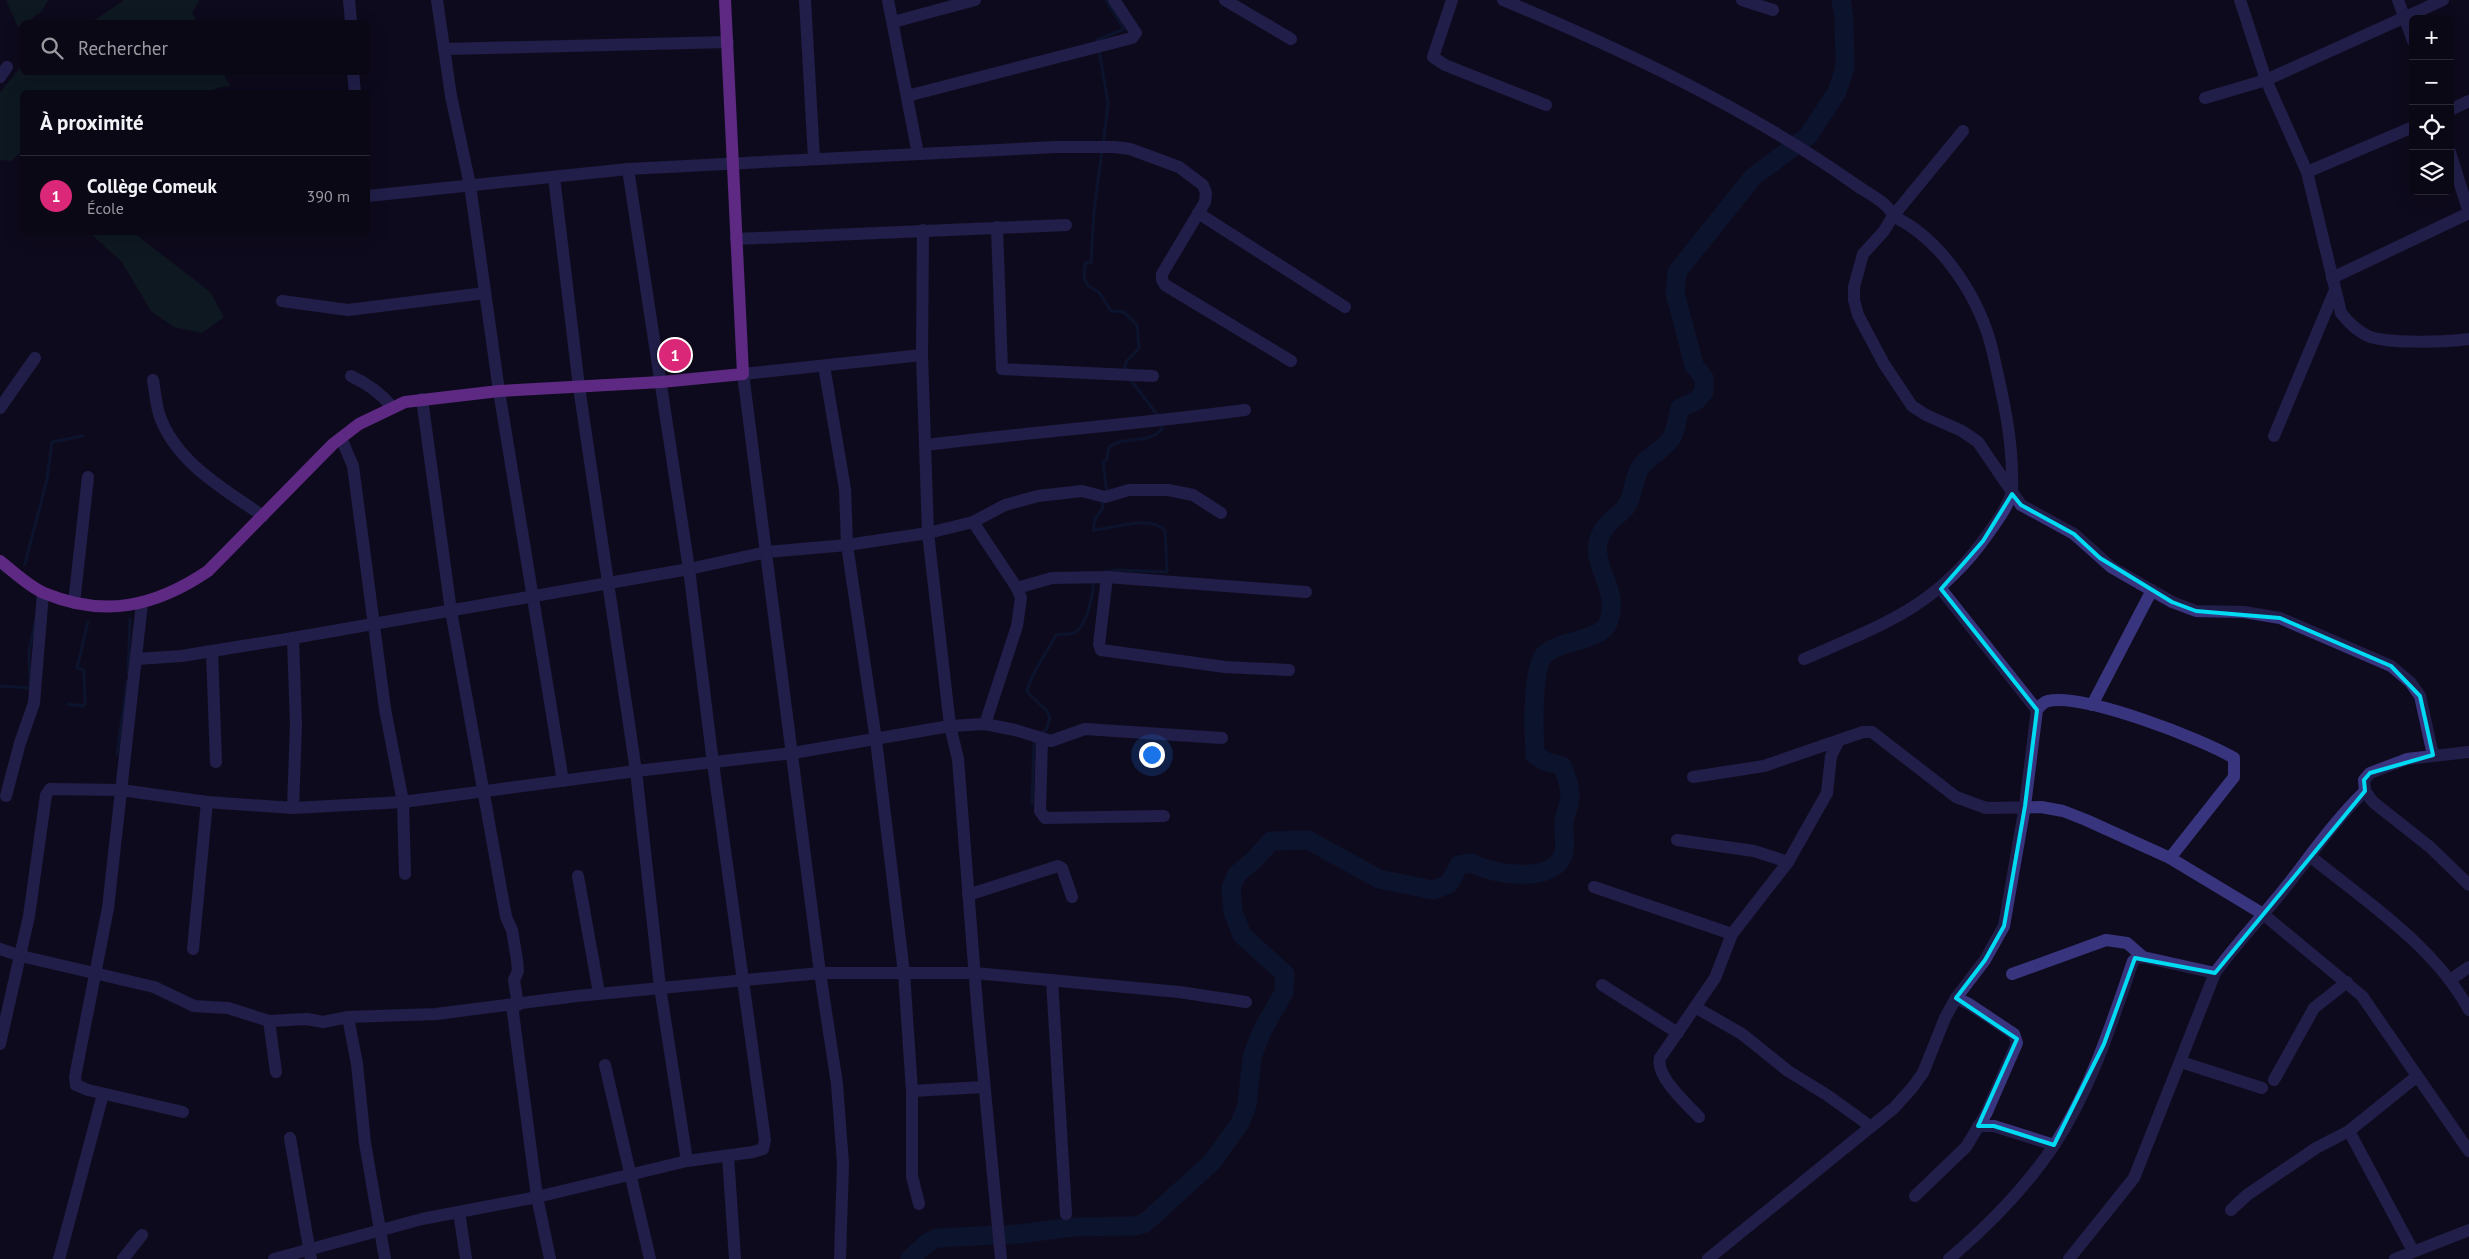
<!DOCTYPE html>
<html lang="fr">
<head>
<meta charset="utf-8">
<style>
	:root { --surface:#0b0816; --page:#191623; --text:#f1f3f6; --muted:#9a9aa1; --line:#2b2935; --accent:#db2777 }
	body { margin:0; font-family:"PT Sans",sans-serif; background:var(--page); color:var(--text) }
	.controls { position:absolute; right:15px; top:15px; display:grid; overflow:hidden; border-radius:8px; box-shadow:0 5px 20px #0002 }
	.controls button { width:45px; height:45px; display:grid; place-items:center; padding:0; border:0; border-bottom:1px solid var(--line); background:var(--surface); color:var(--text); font:25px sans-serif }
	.you { position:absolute; left:1151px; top:754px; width:18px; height:18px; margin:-12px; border:4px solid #fff; border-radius:50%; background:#1a73e8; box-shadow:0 0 0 8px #1a73e833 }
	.badge { display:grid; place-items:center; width:32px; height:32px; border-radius:50%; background:var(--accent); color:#fff; font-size:16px; font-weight:700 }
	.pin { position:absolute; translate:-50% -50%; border:2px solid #fff; box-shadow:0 1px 5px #0006 }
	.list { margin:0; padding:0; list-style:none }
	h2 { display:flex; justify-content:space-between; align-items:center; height:65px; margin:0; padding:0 20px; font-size:21px }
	h2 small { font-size:16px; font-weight:400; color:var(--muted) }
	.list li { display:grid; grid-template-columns:32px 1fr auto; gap:15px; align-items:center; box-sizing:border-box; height:80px; padding:0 20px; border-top:1px solid var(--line) }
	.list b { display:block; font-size:19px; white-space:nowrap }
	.list p { margin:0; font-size:16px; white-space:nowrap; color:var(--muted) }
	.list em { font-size:16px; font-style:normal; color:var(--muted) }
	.icon { flex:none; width:28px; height:28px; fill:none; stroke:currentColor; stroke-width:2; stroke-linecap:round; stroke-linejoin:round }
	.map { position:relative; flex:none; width:2469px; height:1259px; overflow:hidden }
	.search { position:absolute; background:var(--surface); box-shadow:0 5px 20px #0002; left:20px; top:20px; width:350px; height:55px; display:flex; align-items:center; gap:12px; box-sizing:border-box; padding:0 18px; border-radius:8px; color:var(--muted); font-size:19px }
	.panel { position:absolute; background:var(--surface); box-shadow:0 5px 20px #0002; left:20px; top:90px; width:350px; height:145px; border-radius:8px }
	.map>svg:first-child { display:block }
	.green { fill:#0e2827 }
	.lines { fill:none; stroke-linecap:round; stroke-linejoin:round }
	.stream { stroke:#0a1d3f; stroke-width:3 }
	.river { stroke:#0a1d3f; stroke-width:19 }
	.minor { stroke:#38357e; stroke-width:12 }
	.major { stroke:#be4fff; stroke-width:12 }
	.marked { fill:none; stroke:#00daf3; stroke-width:4; stroke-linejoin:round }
</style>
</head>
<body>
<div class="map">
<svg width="2469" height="1259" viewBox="0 0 2469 1259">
	<rect width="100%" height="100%" fill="#0f0b1e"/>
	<!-- green -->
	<g class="green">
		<path d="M6,0H48L41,12L18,27Z"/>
		<path d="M124,0H199L192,13L197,22H87L97,19Z"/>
		<path d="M22,65V72L223,73L230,86L220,87L207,92H22V151L11,161L0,160V93Z"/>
		<path d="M90,233H134L210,292L224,317L202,333L174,327L151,311L122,262Z"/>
	</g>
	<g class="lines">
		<!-- stream -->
		<g class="stream">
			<path d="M1096,44L1097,40L1124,29L1106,0"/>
			<path d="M1099,50L1108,103L1103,145"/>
			<path d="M1102,151L1094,211L1091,263H1085L1084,277L1088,286L1099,292L1111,311L1124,312L1137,325L1139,348L1126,362L1124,372"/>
			<path d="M1130,379L1159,417"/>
			<path d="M1107,493L1103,463L1107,459L1109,447C1125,435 1148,445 1162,429V422"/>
			<path d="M1102,500L1103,508L1095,519L1093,530C1114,529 1148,514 1165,530L1167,572L1116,570L1105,572"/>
			<path d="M25,564L47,479L52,442L83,436"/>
			<path d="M0,569L8,574"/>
			<path d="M128,673L130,619"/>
			<path d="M0,686L30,688L29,652L35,622"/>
			<path d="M68,704L83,706L85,704L84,670L77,668L88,622"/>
			<path d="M1039,734L1046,730L1050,718L1047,711L1027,692C1032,671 1046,654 1056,635C1062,633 1070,636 1076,632C1087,624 1094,593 1093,580"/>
			<path d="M117,754L127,682"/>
			<path d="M1032,804L1034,740"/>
		</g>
		<!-- river -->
		<path class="river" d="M910,1259L927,1243L937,1238L1019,1234L1072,1227L1134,1226L1145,1223L1212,1162L1240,1123L1247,1105L1252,1057L1262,1031L1284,992L1285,974L1242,935L1233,912L1231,888L1237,874L1253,861L1271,841L1308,840L1379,879L1433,890L1449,884L1459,865L1472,863C1493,875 1556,885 1564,852C1566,842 1563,831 1564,821C1565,815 1568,809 1569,803C1572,790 1567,778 1562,766L1545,761L1535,755C1534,735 1531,667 1545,654C1560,640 1601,641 1608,623C1622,589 1588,565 1600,536C1605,523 1617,517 1625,508C1633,498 1633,483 1638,472C1643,459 1662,451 1670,440C1676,433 1677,417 1680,408L1696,401L1704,392V378L1694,365L1675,293L1677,272L1753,177L1808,136L1837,92L1845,68L1844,17L1841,0"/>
		<!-- minor -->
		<g class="minor">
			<path d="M349,0L351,22"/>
			<path d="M437,0L451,96L470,185L499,391L563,781"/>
			<path d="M805,0L814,158"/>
			<path d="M888,0L918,154"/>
			<path d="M1225,0L1291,39"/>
			<path d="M1452,0L1433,57L1445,65L1546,105"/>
			<path d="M1503,0C1625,51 1747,108 1856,185C1867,193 1889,203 1893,216C1943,240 1981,300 1993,353C2002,394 2012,434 2012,476C2012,482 2013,489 2011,495C2007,509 1996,522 1988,534C1937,607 1882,625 1804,659"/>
			<path d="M1742,0L1773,10"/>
			<path d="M2240,0L2266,80L2307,172L2341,313C2348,322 2357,331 2368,336C2387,344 2447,342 2469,339"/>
			<path d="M2398,0L2413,41"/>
			<path d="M893,22L975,0"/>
			<path d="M444,49L728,42"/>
			<path d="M353,72L355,92"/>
			<path d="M0,77L7,67"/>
			<path d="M907,96L1132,38L1136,33L1114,0"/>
			<path d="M2205,98L2266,80L2443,0"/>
			<path d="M2450,110L2469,101"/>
			<path d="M1963,131L1893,216L1884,231L1863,254L1854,287V300L1858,315L1884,364L1912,406L1926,415L1962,431L1978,442L2021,505L2074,534L2111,567L2172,602L2196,611L2244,612L2280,618L2391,666L2410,682L2420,696L2433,755"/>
			<path d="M2450,152L2469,213"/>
			<path d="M2307,172L2413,127"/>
			<path d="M554,177L579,387L636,771L660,987L687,1161"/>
			<path d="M368,196L628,169L1055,147H1115L1130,149L1179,167L1203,185L1206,193L1205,202L1162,274V280L1165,285L1291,361"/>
			<path d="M1198,213L1345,307"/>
			<path d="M997,227L1002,369L1153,376"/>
			<path d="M923,230L922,355L928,533L950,726L958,759L978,1017L1001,1259"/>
			<path d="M736,239L1066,225"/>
			<path d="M2332,278L2469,213"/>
			<path d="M282,301L348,310L485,293"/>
			<path d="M824,366L845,489L847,545L876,740L904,973L912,1091V1176L919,1204"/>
			<path d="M351,376C368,384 381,393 392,407"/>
			<path d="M153,380C155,391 156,403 159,414C175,462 224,489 263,516"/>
			<path d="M422,399L451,611L506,917L512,930L517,960L518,971L514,980L518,1005"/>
			<path d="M0,408L35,358"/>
			<path d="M2274,436L2335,290"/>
			<path d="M341,438L353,466L385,709L403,802L405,874"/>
			<path d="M926,445C1032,432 1139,424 1245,410"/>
			<path d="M973,522L1017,588L1021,598L1017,626L985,724"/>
			<path d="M1107,577L1099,644L1101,650L1225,667L1289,670"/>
			<path d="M1017,588L1052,578L1107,577L1306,592"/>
			<path d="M1941,589L2037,710"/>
			<path d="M74,603L88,477"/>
			<path d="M142,603L108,908L75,1077L76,1085L88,1090L183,1112"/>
			<path d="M212,651L216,762"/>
			<path d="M137,659L181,656L293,638L689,569L767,552L847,545L928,533L973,522L1005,505L1038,496L1082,491L1105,497L1129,490H1168L1193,495L1221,513"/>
			<path d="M2092,705L2152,590"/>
			<path d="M1042,739L1040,811L1045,818L1164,816"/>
			<path d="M2469,752L2407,759L2370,773L2364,780L2365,791L2373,802L2430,847L2469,885"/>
			<path d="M1693,777L1764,766L1863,732H1872L1956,797L1986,808L2041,807L2063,811L2086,820L2170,858L2263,914L2362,996L2469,1151"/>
			<path d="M6,796L20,743L34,703L43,593"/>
			<path d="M293,808L296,725L293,638"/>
			<path d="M1677,840L1754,851L1788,862"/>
			<path d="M2310,856C2365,901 2435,946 2469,1010"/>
			<path d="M578,876L599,993"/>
			<path d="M1594,887L1732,934"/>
			<path d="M968,895L1058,866L1062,868L1072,897"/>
			<path d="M0,949L21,956L154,987L194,1006L228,1008L269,1021L307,1019L323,1022L348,1017L436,1014L577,996L820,973H974L1179,992L1246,1002"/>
			<path d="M193,949L207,802"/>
			<path d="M2012,974L2106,940L2127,943L2143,957"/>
			<path d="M1052,980L1066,1214"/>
			<path d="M2450,980L2469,967"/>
			<path d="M1602,985L1678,1033"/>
			<path d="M512,1005L537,1197L550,1259"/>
			<path d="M1695,1007L1742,1034L1788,1071L1827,1095L1870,1126"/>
			<path d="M348,1017L357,1064L365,1143L385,1259"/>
			<path d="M269,1021L276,1072"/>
			<path d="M0,1044L29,916L46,795L50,789L121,790L207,802L293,808L403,802L636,771L793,753L950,726L985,724L1015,730L1051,741L1085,729L1222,738"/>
			<path d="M2181,1062L2262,1088"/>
			<path d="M605,1065L650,1259"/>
			<path d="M2274,1080L2314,1008L2347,982"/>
			<path d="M912,1091L984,1087"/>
			<path d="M1699,1117C1687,1104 1655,1076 1660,1058L1715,978L1732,934L1788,862L1827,793L1831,756L1839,740"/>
			<path d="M1978,1126H1994L2054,1145"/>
			<path d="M2349,1131L2413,1251"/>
			<path d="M290,1138L311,1259"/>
			<path d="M728,1156L735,1259"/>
			<path d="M1915,1196L1966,1147L1986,1114L2017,1043L2014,1034L1969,1004L1956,998"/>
			<path d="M2231,1210L2247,1195L2316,1148L2349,1131L2416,1077"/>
			<path d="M459,1212L466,1259"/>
			<path d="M59,1259L103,1094"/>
			<path d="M123,1259L142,1235"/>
			<path d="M274,1259L422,1219L537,1197L687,1161L753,1152L763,1149L765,1140L713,763L689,569L628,169"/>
			<path d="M840,1259L843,1164L837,1084L820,973L743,374L922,355"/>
			<path d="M1708,1259L1894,1108L1912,1088L1923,1073L1945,1018L1956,998L1985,960L2004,926L2025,806L2037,710C2040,706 2043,702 2048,701C2084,693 2202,739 2234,758V777L2170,858"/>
			<path d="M1949,1259C1988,1226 2027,1186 2055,1144C2091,1088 2112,1023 2133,961L2137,958L2143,957L2215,973"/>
			<path d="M2069,1259L2134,1178L2215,973C2238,941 2265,914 2289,883C2313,852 2336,819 2365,791"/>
			<path d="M2395,1259L2469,1230"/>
		</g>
		<!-- major -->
		<path class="major" d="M0,561C14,572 28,586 44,593C104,618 155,607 208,571L333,444L359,424L405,402L499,391L661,382L743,374L725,0"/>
	</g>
	<!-- marked area -->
	<path d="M0 0H2469V1259H0ZM2012,494L2021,505L2074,534L2100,558L2172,602L2196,611L2280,618L2391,666L2420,696L2433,755L2370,773L2364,780L2365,791L2215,973L2135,958L2104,1044L2054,1145L1994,1126H1978L2017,1039L1956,998L1985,960L2004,926L2025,806L2037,710L1941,589L1983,541Z" fill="#0f0b1e" fill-opacity=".55" fill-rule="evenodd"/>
	<path class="marked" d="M2012,494L2021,505L2074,534L2100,558L2172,602L2196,611L2280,618L2391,666L2420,696L2433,755L2370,773L2364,780L2365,791L2215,973L2135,958L2104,1044L2054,1145L1994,1126H1978L2017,1039L1956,998L1985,960L2004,926L2025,806L2037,710L1941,589L1983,541Z"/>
</svg>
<div class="controls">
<button>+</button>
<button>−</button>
<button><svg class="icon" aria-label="locate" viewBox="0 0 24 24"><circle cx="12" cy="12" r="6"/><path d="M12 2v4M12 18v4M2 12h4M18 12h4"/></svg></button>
<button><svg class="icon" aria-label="layers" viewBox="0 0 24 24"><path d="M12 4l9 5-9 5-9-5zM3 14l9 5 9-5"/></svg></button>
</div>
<div class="you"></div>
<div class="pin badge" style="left:675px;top:355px">1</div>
<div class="search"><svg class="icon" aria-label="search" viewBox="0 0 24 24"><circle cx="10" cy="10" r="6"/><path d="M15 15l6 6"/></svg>Rechercher</div>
<section class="panel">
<h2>À proximité<small></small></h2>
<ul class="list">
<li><span class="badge">1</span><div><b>Collège Comeuk</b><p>École</p></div><em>390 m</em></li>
</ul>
</section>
</div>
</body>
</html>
